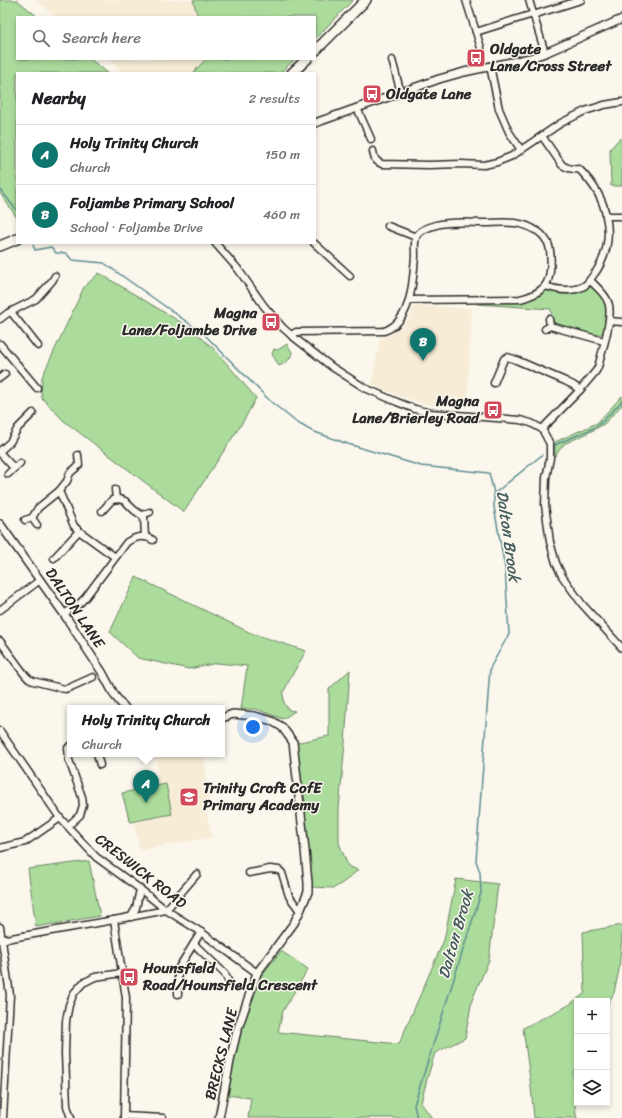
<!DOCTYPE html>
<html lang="en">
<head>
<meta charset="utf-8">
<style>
	:root { --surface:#fff; --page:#f2f2f2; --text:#202124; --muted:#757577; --line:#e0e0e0; --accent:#0f766e }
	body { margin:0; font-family:Sriracha,sans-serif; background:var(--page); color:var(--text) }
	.controls { position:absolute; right:12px; bottom:12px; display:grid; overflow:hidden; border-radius:0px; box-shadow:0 2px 6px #0003 }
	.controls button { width:36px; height:36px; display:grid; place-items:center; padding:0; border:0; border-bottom:1px solid var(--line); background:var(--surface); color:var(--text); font:20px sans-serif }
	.you { position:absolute; left:253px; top:727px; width:14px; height:14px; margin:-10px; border:3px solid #fff; border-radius:50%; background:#1a73e8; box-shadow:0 0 0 6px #1a73e833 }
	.badge { display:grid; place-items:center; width:26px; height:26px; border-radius:50%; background:var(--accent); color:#fff; font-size:13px; font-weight:700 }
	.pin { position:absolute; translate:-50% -33px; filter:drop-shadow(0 1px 2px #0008) }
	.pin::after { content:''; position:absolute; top:21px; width:14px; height:12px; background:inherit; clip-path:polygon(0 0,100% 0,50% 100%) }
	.popup { position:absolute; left:67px; top:705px; width:158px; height:52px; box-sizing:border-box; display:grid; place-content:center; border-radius:0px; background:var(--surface); filter:drop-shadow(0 1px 3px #0005); font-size:13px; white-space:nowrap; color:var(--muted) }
	.popup b { font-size:15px; color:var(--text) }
	.popup::after { content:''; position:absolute; left:50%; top:100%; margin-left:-8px; border:8px solid transparent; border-top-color:var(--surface) }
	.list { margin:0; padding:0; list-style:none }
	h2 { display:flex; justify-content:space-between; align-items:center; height:52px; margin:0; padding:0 16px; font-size:17px }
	h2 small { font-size:13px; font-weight:400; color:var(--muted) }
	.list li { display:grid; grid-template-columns:26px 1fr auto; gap:12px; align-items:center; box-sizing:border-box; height:60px; padding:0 16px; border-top:1px solid var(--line) }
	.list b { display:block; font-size:15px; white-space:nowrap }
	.list p { margin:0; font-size:13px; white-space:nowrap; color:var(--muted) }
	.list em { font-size:13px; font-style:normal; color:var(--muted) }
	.icon { flex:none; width:22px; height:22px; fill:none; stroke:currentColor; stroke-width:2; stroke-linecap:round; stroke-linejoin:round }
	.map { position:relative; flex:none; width:622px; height:1118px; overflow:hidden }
	.search { position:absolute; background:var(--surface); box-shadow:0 2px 6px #0003; left:16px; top:16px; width:300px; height:44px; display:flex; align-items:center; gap:10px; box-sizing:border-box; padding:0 14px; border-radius:0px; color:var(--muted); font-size:15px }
	.panel { position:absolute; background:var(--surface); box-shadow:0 2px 6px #0003; left:16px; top:72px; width:300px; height:172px; border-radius:0px }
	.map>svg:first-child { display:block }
	.built { fill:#f7ecd6 }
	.green { fill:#abdc9c; stroke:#6b8464 }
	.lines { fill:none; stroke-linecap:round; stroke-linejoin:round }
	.stream { stroke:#5d8d92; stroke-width:1.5 }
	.minor-casing { stroke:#2b2b2b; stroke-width:9 }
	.tertiary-casing { stroke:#2b2b2b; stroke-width:10 }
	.primary-casing { stroke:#2b2b2b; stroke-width:12 }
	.minor { stroke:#fbf7ec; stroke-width:6 }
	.tertiary { stroke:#fbf7ec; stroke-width:7 }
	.primary { stroke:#fbf7ec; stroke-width:9 }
	.labels { text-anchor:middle; stroke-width:3; stroke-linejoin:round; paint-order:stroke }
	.poi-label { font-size:15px; font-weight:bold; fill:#2b2b2b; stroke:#fbf7ec; text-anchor:start }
	.street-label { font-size:15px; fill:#2b2b2b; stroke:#fbf7ec }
	.water-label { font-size:16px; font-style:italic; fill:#445c5e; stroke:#fbf7ec }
</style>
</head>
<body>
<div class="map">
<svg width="622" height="1118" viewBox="0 0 622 1118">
	<rect width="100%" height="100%" fill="#fbf7ec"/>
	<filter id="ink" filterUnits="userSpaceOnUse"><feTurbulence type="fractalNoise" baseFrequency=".025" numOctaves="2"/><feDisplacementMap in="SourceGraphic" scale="8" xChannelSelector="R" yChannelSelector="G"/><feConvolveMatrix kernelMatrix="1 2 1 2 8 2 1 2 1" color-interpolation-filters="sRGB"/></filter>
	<g filter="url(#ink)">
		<!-- built -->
		<g class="built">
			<path d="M36,0H193L198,17H56Z"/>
			<path d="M108,59H206L193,73H125Z"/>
			<path d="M413,306L472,308L467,408L424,404L403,397L372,385L380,338L390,335L404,325L410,316Z"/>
			<path d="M156,754H203L207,773H205L211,810L206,811L212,837L140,850L133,821L172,814L166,784L159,785Z"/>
		</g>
		<!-- green -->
		<g class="green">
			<path d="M0,0H17L38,17H17V59H90L108,73H17V218L0,193Z"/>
			<path d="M193,0H353L315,39V17H198Z"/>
			<path d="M206,59H295L280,73H193Z"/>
			<path d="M619,139H622V186H611L610,149Z"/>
			<path d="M99,273L192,329L216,351L256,398L244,420L184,512L64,421L41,397L42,377L84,287Z"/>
			<path d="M589,287C594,288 596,290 599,293C610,304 609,318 604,332L599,335H595L555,324L552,319L551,309L477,304V302L526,301L548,290L560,294H568Z"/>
			<path d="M287,344L292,352C291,360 286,363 279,366L272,354L274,349L278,350Z"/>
			<path d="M622,396V405L604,424L586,434L564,444L555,456V442L597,423Z"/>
			<path d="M136,577L251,633L306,651L291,677L283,693L284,703L289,710L295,711L283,719L256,709H241L247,666L217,663L189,669L138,658L110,632Z"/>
			<path d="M350,670L345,743L339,809V843L348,866L358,870L344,882L334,888L311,887L305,820L306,807L295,743L329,736V689Z"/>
			<path d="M166,784L172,814L130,822L122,793Z"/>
			<path d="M89,861L100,916L36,927L28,869Z"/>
			<path d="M456,879L498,884L489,960L472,1000L465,1038L435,1053L427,1079L421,1103L432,1118H248L251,1098L226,1095L240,1035L260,977L281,951L308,969L283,1011L278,1032L399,1044L444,940Z"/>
			<path d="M622,925V936L619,970L614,993L607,1005V1001H577V1066L573,1072L576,1115L577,1118H534L531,1087L523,1028L569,1005L585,993L583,932Z"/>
		</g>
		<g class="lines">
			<!-- stream -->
			<g class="stream">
				<path d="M0,189L17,211"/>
				<path d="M33,245L35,250L51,247L56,253H66L72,260L104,263L204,334L270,401L296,422L312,431L348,444L421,466L489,473L494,493V507L505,568L509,634L490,668L476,861L480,872L481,893L414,1105L417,1118"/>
				<path d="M555,445L596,427L602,422L622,401"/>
				<path d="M495,493L542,455"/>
			</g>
			<!-- minor casing -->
			<g class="minor-casing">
				<g id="minor">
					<path d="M466,0L481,48"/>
					<path d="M529,0L545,53"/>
					<path d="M533,15L581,0"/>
					<path d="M476,32L533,14"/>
					<path d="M392,60L401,93"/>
					<path d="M490,66L499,109L509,132L521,150"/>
					<path d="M357,108L371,139"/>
					<path d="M542,136L562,165C567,168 572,170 579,169C592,182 603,198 606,216C611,238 606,260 592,277C590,280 587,284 584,286C571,293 557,290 545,286"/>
					<path d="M373,151C374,158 375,161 382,164L429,165L461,164L484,165L497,162L512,156L561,123L585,111L604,105L622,102"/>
					<path d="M606,216H622"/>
					<path d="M388,226L416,237"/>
					<path d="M215,243L238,269L264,306L282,327L291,335L332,367L365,388L397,402L415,409L431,413L520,420L531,423L542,429L550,444V458L546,478L545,505L550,542L556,563L562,576L582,604L622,648"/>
					<path d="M314,243L350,276"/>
					<path d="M11,312L38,346"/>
					<path d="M0,319L8,313L36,299L52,281L55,276"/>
					<path d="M609,321L622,322"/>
					<path d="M550,326L604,341"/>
					<path d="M545,329L550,326L549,319"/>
					<path d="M291,335L296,332L384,331C412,322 413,280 415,256C415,250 414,243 416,238C418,230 429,227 436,225C451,221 469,223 484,223C494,223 505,222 515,223C522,224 529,226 535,230C541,232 545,238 548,243C552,253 552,279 544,287C538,293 529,297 520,299L409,300"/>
					<path d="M0,344L37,388"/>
					<path d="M0,378L5,374"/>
					<path d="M494,383L504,359L507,357L514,359L565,381L573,385L580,390"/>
					<path d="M542,429L580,390L596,371L598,367C602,352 614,315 608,302C605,293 596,287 590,280"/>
					<path d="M0,451L10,442L18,428L33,413"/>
					<path d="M0,453L14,468"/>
					<path d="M8,474L20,463"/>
					<path d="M115,490L116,499"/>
					<path d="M59,491L74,526L79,531L115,557"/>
					<path d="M102,511L112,500L119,499L125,501L134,510L144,517L145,537"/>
					<path d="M142,515L150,512"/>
					<path d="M32,518L38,508L59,491L67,481L70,473L77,467L79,465L78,455"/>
					<path d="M25,520L32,518L37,525"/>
					<path d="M54,558L79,531"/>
					<path d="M0,610L40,580"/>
					<path d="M64,614L79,604L85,598L127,542C135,537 144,534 153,540"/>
					<path d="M0,641L25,675L29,679L33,681L65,689L71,687L93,677"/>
					<path d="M0,731L60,818L96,857L140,889L166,910L201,932L257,973"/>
					<path d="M97,754L100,765"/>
					<path d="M68,826L80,815L83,805L82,797L69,760L68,748L70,746"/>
					<path d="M0,848L25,842L60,818"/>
					<path d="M249,873L270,869L279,870L282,873L289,896L300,911"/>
					<path d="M131,917L136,908L140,889"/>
					<path d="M114,920L126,998L124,1118"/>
					<path d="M0,927L10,995L3,1118"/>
					<path d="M0,940L114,920L166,910L197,874"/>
					<path d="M194,944L225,974L230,985"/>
					<path d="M178,994V969L201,932"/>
					<path d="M124,1116L163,1118"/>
					<path d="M71,1118L67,1106L65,1053L66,1021L69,1005L74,993L83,983L95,977L122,973"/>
				</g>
			</g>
			<!-- tertiary casing -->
			<g class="tertiary-casing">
				<g id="tertiary">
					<path d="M315,123L439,79L464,72L530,58L545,53L622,19"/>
					<path d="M0,524L64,614L102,672L115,696L125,708"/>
					<path d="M219,1118L231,1056L237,1031L257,973L294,923L300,911L308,892V883L305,850L293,742L282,727L272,721L255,716L233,714L222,718"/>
				</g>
			</g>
			<!-- primary casing -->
			<g class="primary-casing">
				<g id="primary">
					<path d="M315,51L366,0"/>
					<path d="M292,73L307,59"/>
					<path d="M0,246L17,239"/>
				</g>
			</g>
			<!-- minor -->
			<use href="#minor" class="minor"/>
			<!-- tertiary -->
			<use href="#tertiary" class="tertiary"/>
			<!-- primary -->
			<use href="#primary" class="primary"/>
		</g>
	</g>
	<!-- icons -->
	<defs>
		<g id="bus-square" transform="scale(1)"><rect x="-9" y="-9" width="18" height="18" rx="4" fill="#d1495b" stroke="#fbf7ec"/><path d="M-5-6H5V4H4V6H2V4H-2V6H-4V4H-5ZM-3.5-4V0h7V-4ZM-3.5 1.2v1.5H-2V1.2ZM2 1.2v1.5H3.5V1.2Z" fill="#fff"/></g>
		<g id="school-square" transform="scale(1)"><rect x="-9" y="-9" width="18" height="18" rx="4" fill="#d1495b" stroke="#fbf7ec"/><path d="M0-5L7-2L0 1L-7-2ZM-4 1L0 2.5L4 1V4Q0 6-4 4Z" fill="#fff"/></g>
	</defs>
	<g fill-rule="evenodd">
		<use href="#bus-square" x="476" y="58"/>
		<use href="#bus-square" x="372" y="94"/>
		<use href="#bus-square" x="271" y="322"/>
		<use href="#bus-square" x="493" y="410"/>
		<use href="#school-square" x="189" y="797"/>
		<use href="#bus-square" x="129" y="977"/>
	</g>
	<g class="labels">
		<!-- poi labels -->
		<g class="poi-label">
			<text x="490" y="54">Oldgate<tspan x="490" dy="17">Lane/Cross Street</tspan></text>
			<text x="386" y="99">Oldgate Lane</text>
			<text x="257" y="318" text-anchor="end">Magna<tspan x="257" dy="17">Lane/Foljambe Drive</tspan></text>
			<text x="479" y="406" text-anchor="end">Magna<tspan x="479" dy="17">Lane/Brierley Road</tspan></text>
			<text x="203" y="793">Trinity Croft CofE<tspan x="203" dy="17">Primary Academy</tspan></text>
			<text x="143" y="973">Hounsfield<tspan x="143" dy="17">Road/Hounsfield Crescent</tspan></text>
		</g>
		<!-- street labels -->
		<g class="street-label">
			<text transform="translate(75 608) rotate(56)" y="5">DALTON LANE</text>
			<text transform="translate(141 871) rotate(38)" y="5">CRESWICK ROAD</text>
			<text transform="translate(221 1054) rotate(-76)" y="5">BRECKS LANE</text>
		</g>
		<!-- water labels -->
		<g class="water-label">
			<text transform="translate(509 536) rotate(82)" y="6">Dalton Brook</text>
			<text transform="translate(455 934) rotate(-74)" y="6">Dalton Brook</text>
		</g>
	</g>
</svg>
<div class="controls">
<button>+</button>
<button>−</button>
<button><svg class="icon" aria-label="layers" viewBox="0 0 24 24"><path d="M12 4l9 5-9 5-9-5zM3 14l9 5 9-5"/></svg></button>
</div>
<div class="you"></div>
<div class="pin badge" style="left:146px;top:803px">A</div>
<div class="popup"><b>Holy Trinity Church</b>Church</div>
<div class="pin badge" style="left:423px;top:361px">B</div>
<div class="search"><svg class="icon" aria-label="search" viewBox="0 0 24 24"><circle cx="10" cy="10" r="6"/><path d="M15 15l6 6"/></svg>Search here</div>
<section class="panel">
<h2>Nearby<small>2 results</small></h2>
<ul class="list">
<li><span class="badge">A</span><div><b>Holy Trinity Church</b><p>Church</p></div><em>150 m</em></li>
<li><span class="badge">B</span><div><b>Foljambe Primary School</b><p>School · Foljambe Drive</p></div><em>460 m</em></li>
</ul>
</section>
</div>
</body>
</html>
